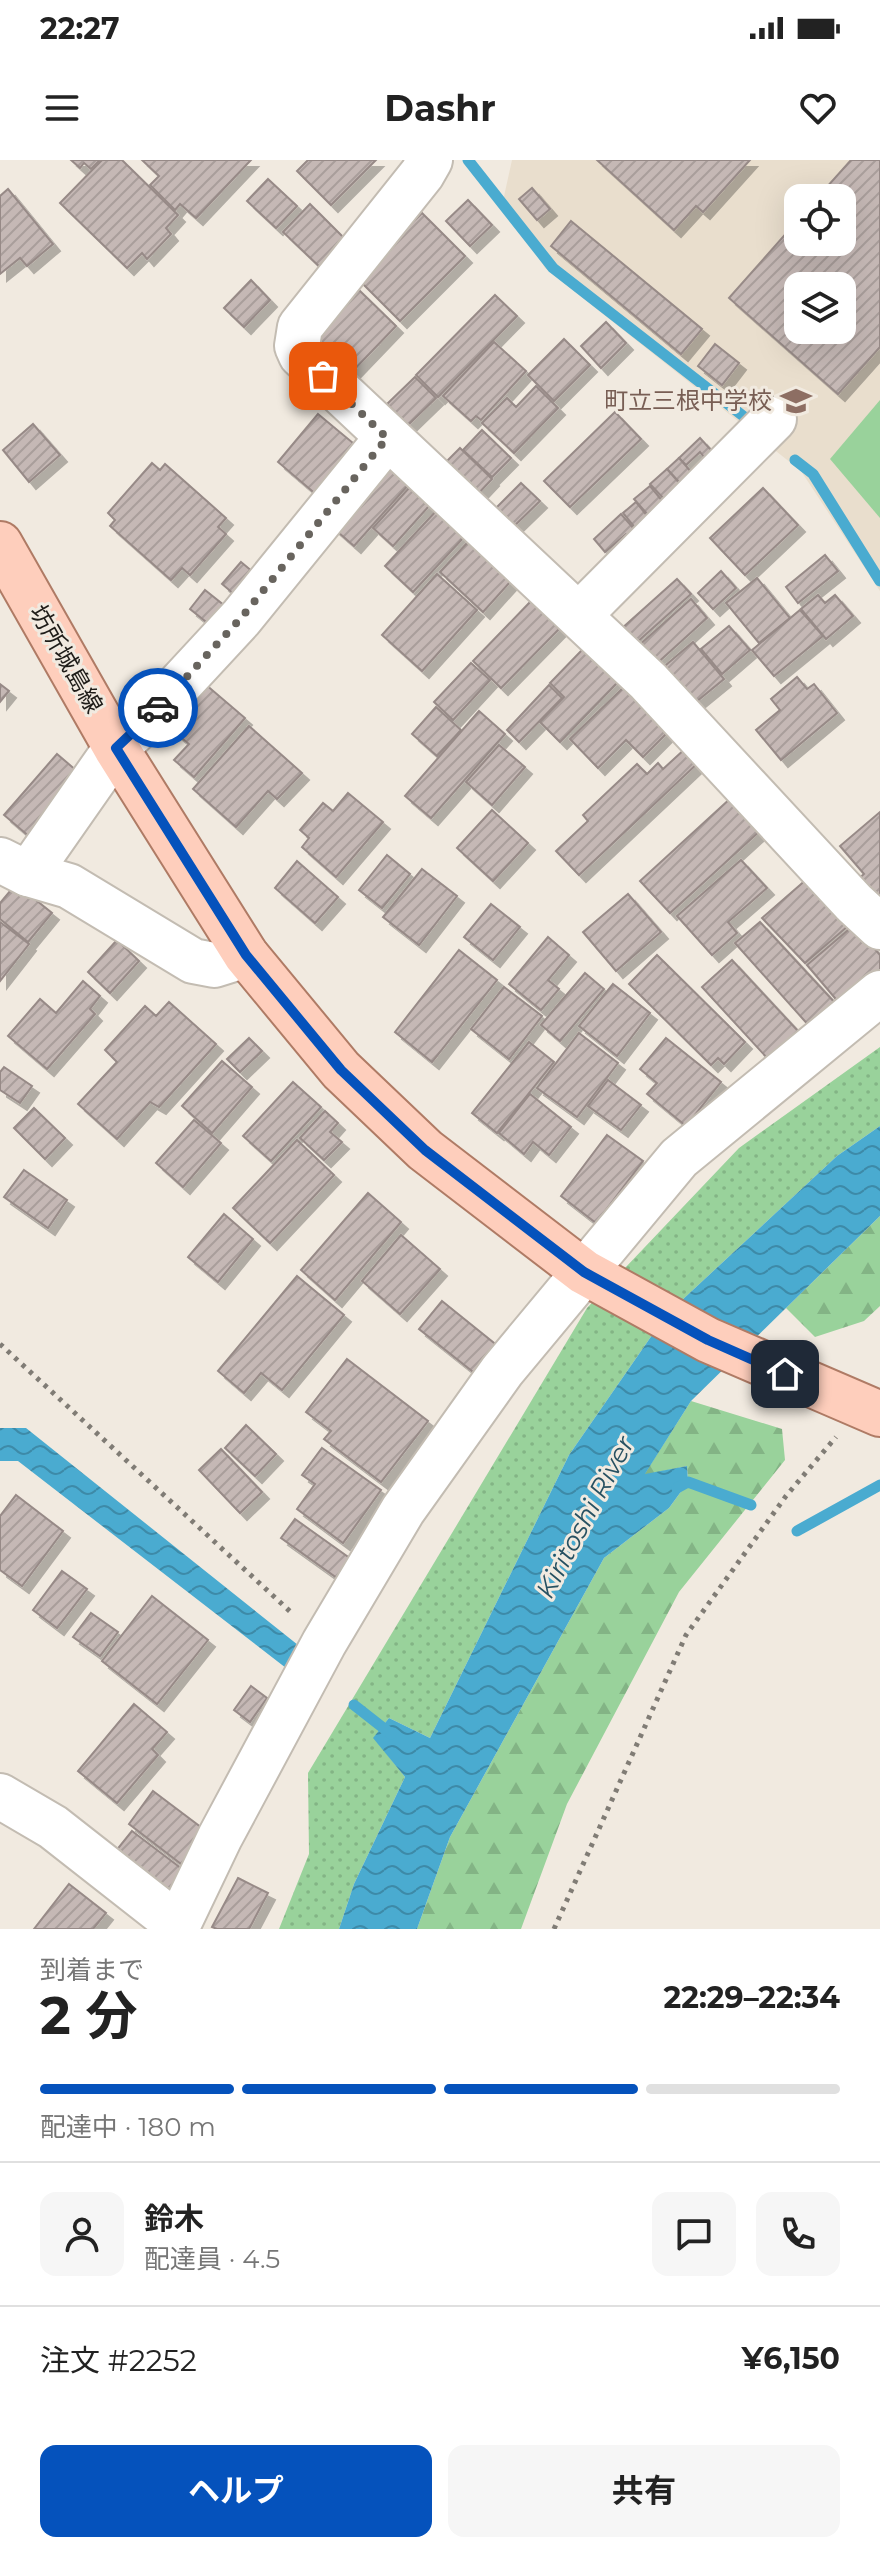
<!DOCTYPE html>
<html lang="ja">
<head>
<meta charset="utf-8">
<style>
  :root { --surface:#fff; --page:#f6f6f6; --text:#222; --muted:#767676; --line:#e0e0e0; --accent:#0552bc }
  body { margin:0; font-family:Montserrat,"Noto Sans JP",sans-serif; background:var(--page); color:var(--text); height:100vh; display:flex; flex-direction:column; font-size:30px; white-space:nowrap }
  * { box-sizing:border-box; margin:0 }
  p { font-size:26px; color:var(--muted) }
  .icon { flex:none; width:44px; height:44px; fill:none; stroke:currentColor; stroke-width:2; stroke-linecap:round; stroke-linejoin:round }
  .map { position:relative; height:1769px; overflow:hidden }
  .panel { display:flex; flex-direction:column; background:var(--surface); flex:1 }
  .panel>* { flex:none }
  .fabs { position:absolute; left:784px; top:24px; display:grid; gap:16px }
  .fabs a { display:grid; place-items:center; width:72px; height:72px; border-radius:16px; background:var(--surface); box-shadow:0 8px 32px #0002; font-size:40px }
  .pin { position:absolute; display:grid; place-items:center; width:68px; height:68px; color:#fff; margin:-34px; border-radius:16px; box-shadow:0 4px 12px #0006 }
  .courier { position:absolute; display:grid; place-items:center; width:80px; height:80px; margin:-40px; border:6px solid #0552bc; border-radius:50%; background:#fff; color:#222; box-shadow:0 2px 10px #0007 }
  .summary em { font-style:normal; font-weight:700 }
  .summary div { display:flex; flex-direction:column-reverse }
  .summary { display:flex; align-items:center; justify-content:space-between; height:136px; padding:0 40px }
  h1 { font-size:52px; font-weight:700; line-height:60px }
  .bar { display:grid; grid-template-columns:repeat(4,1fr); gap:12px 8px; align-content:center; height:96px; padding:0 40px }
  .bar i { height:10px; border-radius:6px; background:var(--line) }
  .bar .current { background:var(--accent) }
  .bar p { grid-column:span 4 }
  .line { display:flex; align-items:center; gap:20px; padding:0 40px; border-top:2px solid var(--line) }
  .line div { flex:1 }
  .round { display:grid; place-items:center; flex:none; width:84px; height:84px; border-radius:16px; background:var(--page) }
  .primary-button { display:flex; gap:16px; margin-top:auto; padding:16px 40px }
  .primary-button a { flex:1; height:92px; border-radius:16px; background:var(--accent); color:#fff; font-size:32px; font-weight:700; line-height:92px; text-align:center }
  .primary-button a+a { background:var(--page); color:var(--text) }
  .status { display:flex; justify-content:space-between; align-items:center; height:56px; padding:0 40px; background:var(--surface); direction:ltr }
  .status svg { height:22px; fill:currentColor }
  header { display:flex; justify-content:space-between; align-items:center; height:104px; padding:0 40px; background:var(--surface); font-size:36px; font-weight:700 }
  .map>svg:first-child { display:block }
  .built { fill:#e9decd; fill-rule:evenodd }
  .grass { fill:url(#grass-dots) }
  .forest { fill:url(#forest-firs) }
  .pitch { fill:#99d29b }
  .water { fill:url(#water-waves) }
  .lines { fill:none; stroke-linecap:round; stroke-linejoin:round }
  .stream { stroke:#4aabd0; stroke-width:11 }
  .building { fill:url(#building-hatch); stroke:#978a87; stroke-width:2; fill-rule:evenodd; filter:url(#shadow) }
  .minor-casing { stroke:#c3bcb2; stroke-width:48 }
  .major-casing { stroke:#af7b65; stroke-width:48 }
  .path { stroke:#807c75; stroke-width:5; stroke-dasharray:4 6; stroke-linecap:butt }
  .minor { stroke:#fff; stroke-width:44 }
  .major { stroke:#fecebc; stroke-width:44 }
  .done { stroke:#68645e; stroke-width:8; stroke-dasharray:0 14.4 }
  .route { stroke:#0552bc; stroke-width:10 }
  .labels { text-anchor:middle; stroke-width:6; stroke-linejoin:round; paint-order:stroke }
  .education-label { font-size:24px; fill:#785e54; stroke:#f1eae0; text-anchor:end }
  .street-label { font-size:24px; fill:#1e1c18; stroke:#f1eae0 }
  .water-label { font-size:26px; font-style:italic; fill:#275162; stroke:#f1eae0 }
</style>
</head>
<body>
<div class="status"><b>22:27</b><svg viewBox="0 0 49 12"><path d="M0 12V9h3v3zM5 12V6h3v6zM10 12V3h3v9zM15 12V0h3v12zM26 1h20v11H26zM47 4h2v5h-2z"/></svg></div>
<header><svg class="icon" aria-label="menu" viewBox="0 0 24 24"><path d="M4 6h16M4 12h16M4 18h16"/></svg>Dashr<svg class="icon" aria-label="heart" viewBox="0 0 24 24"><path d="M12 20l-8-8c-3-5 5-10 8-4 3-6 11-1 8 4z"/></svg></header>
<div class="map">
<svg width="880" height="1769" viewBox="0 0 880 1769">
  <defs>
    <pattern id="grass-dots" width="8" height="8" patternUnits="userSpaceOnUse" patternTransform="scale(2)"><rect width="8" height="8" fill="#99d29b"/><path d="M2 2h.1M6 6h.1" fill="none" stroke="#83b485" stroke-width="1.8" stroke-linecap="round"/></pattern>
    <pattern id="forest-firs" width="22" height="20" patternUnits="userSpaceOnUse" patternTransform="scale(2)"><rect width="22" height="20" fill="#99d29b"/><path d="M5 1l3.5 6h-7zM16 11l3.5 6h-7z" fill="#83b485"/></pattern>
    <pattern id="water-waves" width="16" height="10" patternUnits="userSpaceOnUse" patternTransform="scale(2)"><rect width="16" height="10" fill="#4aabd0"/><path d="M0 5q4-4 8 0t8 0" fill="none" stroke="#3d8aa8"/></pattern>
    <pattern id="building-hatch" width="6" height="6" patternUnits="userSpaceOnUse" patternTransform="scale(2)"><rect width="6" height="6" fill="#c5b8b5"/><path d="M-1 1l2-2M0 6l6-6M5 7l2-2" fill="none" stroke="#a99e9b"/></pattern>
    <filter id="shadow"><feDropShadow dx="7" dy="7" stdDeviation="0" flood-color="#0004"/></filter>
  </defs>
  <rect width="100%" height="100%" fill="#f1eae0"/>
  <!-- built -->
  <path class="built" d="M512,0H880V431L801,311L545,108L503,41ZM798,38H842V82H798ZM798,126H842V170H798Z"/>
  <!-- grass -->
  <polygon class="grass" points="880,887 880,966 837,996 666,1155 569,1295 430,1578 389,1558 374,1578 405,1617 354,1724 339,1769 279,1769 309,1694 308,1613 587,1148 739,988"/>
  <!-- forest -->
  <g class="forest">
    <polygon points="880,1056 880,1146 864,1161 815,1177 786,1148"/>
    <polygon points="691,1241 782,1269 785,1300 679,1432 567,1644 521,1769 417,1769 450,1677 604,1398 669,1348 688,1322 687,1306 644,1315"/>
  </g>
  <!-- pitch -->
  <polygon class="pitch" points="880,240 880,358 830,299"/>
  <!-- water -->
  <g class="water">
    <polygon points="880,966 880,1056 691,1241 645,1314 687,1306 688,1322 669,1348 604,1398 450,1677 417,1769 339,1769 354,1724 405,1617 373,1578 389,1558 430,1578 569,1295 666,1155 837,996"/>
    <polygon points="0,1268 26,1268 298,1485 286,1508 18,1301 0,1301"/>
  </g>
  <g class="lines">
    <!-- stream -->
    <g class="stream">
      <polyline points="468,0 553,108 747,259"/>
      <polyline points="795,300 813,314 880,421"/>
      <polyline points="677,1328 688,1322 751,1345"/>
      <polyline points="797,1371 880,1325"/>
      <polyline points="354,1545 391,1574"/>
    </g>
  </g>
  <!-- building -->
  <g class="building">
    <polygon points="71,0 100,0 91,9 84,3 80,8"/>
    <polygon points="102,0 122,0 178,55 166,68 171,74 147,99 142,93 127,108 60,43"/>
    <polygon points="142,0 251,0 196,58 180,44 175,50 150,25 159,16"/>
    <polygon points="308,0 376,0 331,45 297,11"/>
    <polygon points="597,0 750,0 703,52 696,46 674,70"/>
    <path d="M851,0H880V187L838,234L729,138L798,60V82H842V38H817ZM798,126H842V170H798Z"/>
    <polygon points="268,19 297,46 276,68 247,41"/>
    <polygon points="532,28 550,49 537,60 519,39"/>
    <polygon points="8,29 53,84 27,106 20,98 0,114 0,36"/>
    <polygon points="468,40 492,65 470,86 446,61"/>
    <polygon points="310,44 349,83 323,110 283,72"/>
    <polygon points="422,53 465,96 400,161 357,118"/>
    <polygon points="571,61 702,169 681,194 551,86"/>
    <polygon points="251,120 270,140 244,167 224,148"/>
    <polygon points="359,130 396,166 348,216 311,180"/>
    <polygon points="495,135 517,156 438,237 416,215"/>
    <polygon points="606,162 626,183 601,208 581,186"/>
    <polygon points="564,179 590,205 554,241 528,215"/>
    <polygon points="494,182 526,211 481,260 476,256 471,261 443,236"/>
    <polygon points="715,184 739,203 722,225 698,206"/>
    <polygon points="415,217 436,238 408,265 387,244"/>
    <polygon points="536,226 558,248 514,293 482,263 507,238 516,247"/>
    <polygon points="615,252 641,279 570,347 544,321"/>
    <polygon points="318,254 359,288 318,336 278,302"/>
    <polygon points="33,264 60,295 29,322 3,290"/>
    <polygon points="482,270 511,298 492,317 463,290"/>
    <polygon points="700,278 711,290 704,297 700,292 686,305 679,298"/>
    <polygon points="460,288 492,319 475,337 443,305"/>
    <polygon points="679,298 693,314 681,324 667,309"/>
    <polygon points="152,303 160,310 165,304 226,358 218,367 226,374 190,415 182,408 171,420 110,366 115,360 108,353"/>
    <polygon points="387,303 410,323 354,386 331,366"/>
    <polygon points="667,309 681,325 665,340 650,324"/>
    <polygon points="521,323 540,341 510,370 492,352"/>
    <polygon points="650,326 664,343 649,356 634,339"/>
    <polygon points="409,328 429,346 393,386 373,368"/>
    <polygon points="763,328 798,365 745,415 710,378"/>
    <polygon points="636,342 649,358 636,369 623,353"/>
    <polygon points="437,350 465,376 413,432 385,406"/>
    <polygon points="621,354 635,370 628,376 626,374 605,392 594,379"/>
    <polygon points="468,382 511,421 483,452 440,412"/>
    <polygon points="825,395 838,411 798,443 786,427"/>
    <polygon points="241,402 259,417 241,440 222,424"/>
    <polygon points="721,411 736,428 713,449 698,433"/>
    <polygon points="437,414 477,450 422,511 382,475"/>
    <polygon points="757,418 790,458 759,483 726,443"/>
    <polygon points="677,419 691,434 635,484 621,469"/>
    <polygon points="205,430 225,446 210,465 190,449"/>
    <polygon points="818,435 825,443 835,435 853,456 826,479 801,449"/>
    <polygon points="691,439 707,458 654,506 637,487"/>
    <polygon points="531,441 559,469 501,528 473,501"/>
    <polygon points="800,450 823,476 774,516 752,490"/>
    <polygon points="729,466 750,490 722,514 701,489"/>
    <polygon points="693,482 724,519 691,546 660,510"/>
    <polygon points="583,489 618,522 560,582 540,562 564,537 550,523"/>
    <polygon points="471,503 490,520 453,560 434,542"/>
    <polygon points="797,517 807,529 814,524 837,553 781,600 756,570 780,550 771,539"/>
    <polygon points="0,524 9,531 0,542"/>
    <polygon points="205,524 245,558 194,617 174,600 189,584 167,566"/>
    <polygon points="549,525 562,538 519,582 507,570"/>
    <polygon points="624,527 668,572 643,597 626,580 598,608 570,579"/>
    <polygon points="436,547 461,570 437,596 412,574"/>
    <polygon points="479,551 505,574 431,658 405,636"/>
    <polygon points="249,566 302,613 277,639 268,631 236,667 193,629"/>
    <polygon points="499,585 525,607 492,645 466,622"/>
    <polygon points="686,588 699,602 579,715 556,691 588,661 583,655 637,604 647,614 658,603 663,609"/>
    <polygon points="57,594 84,617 31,678 4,655"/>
    <polygon points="348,633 383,662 336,717 302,687 309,678 300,670 323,643 333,651"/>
    <polygon points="732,637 761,670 670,753 640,721"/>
    <polygon points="492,650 528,683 493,721 457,688"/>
    <polygon points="880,652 880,741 856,721 864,714 840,686"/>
    <polygon points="387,695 410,714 382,748 359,730"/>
    <polygon points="741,700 767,728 728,762 737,773 712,795 677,756"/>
    <polygon points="297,701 338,737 315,763 275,728"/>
    <polygon points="422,709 457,736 419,785 383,757"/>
    <polygon points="807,719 848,766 805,803 762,758"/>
    <polygon points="16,724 52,753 28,782 0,759 0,743"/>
    <polygon points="628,734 661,772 616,811 583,772"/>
    <polygon points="491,744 520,767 493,800 464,777"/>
    <polygon points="0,762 29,784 0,821"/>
    <polygon points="760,762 837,845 811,868 735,783"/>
    <polygon points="854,765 880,795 880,810 840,844 807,805"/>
    <polygon points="548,777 569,795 548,820 559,829 541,850 509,824"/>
    <polygon points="117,780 139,801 110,833 88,812"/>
    <polygon points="459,790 497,820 432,902 395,872"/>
    <polygon points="657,795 745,882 724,904 718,898 711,905 629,824"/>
    <polygon points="732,800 798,871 768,899 702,827"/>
    <polygon points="585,813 604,829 560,881 541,865"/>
    <polygon points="83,821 100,836 90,849 95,854 47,909 8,876 40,839 56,853"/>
    <polygon points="613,824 650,853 617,896 579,866"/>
    <polygon points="504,827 542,856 509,899 471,869"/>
    <polygon points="169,842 216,884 159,947 150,942 117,979 78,944 117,902 105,890 145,846 156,856"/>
    <polygon points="579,873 618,903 577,957 537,928"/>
    <polygon points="249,878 262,891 240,912 227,899"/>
    <polygon points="666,878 721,922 686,966 647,934 657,923 640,909"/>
    <polygon points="529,882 554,902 497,973 472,953"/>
    <polygon points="222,901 252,927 212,973 182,946"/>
    <polygon points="4,907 32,926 20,943 0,930 0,912"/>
    <polygon points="608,920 641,945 621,970 588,946"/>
    <polygon points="293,922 321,947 271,1001 243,976"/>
    <polygon points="530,934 571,967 549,995 533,982 524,994 499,973"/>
    <polygon points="34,948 65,978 45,999 14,968"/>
    <polygon points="325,951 338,963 330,972 342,982 324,1000 300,978"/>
    <polygon points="194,960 221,983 183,1027 156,1003"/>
    <polygon points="607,975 643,1001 596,1063 561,1036"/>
    <polygon points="297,980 334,1015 270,1083 233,1048"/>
    <polygon points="24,1010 67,1040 48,1068 4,1037"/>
    <polygon points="368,1033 401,1062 335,1140 301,1110"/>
    <polygon points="224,1054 253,1079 218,1122 188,1097"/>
    <polygon points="401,1075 440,1109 400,1154 362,1121"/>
    <polygon points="297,1116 344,1155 282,1230 261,1213 244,1233 218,1211"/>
    <polygon points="442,1141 499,1187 477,1215 419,1169"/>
    <polygon points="347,1199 428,1261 381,1322 324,1279 331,1271 306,1252"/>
    <polygon points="246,1265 276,1294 255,1316 225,1288"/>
    <polygon points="322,1288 381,1330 343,1383 297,1349 315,1324 302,1315"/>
    <polygon points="221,1289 262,1332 240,1353 199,1310"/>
    <polygon points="16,1335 63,1371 22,1426 0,1410 0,1356"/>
    <polygon points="295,1359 351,1399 337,1418 281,1378"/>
    <polygon points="62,1411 87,1429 57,1468 33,1450"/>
    <polygon points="152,1436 208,1480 157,1544 102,1501"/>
    <polygon points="91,1453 118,1472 100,1496 73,1477"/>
    <polygon points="251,1526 267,1538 250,1562 234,1550"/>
    <polygon points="134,1544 167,1572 152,1589 158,1595 117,1643 78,1611"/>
    <polygon points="153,1631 210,1674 185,1707 129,1664"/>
    <polygon points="132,1671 186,1712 166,1739 111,1697"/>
    <polygon points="238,1718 268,1733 249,1769 217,1769 212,1767"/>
    <polygon points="69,1724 106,1753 93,1769 34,1769"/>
  </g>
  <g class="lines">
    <defs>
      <g id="minor">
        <polyline points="430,0 422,14 300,167 297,186 301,195 648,521 854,743 880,767"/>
        <polyline points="579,455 774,259"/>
        <polyline points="0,700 28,714 69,726 193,801 214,805 246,795"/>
        <polyline points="28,714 116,588 154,552 241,458 387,278"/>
        <polyline points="0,1636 53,1667 178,1765"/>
        <polyline points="176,1769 220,1677 324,1483 403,1350 502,1211 679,998 880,833"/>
      </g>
      <polyline id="major" points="0,384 116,588 246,795 341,910 425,990 584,1112 708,1180 880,1254"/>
    </defs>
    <!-- minor casing -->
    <use href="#minor" class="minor-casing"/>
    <!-- major casing -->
    <use href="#major" class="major-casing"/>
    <!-- path -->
    <g class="path">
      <polyline points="0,1184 294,1455"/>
      <polyline points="554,1769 686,1475 786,1336 836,1277"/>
    </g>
    <!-- minor -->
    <use href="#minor" class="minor"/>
    <!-- major -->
    <use href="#major" class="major"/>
  </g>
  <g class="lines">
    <!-- done -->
    <polyline class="done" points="158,548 241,458 387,278 323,216"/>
    <!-- route -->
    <polyline class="route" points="158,548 116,588 246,795 341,910 425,990 584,1112 708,1180 785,1214"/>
  </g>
  <!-- icons -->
  <defs>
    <symbol id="school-bare" viewBox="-9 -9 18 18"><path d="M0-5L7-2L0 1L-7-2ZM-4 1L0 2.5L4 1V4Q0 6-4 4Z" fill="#8d6e63" stroke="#f1eae0" stroke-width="2.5" paint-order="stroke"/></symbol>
  </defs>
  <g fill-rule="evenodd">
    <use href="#school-bare" x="774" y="219" width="44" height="44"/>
  </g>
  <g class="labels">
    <!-- education labels -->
    <g class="education-label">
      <text x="772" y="249">町立三根中学校</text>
    </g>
    <!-- street labels -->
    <g class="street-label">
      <text transform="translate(66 499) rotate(60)" y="8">坊所城島線</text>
    </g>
    <!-- water labels -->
    <g class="water-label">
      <text transform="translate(585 1357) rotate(-62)" y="9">Kiritoshi River</text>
    </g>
  </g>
</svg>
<div class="fabs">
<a><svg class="icon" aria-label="locate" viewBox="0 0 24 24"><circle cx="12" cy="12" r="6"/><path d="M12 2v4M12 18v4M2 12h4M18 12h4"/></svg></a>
<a><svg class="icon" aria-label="layers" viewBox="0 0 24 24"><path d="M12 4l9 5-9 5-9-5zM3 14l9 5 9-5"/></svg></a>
</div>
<div class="pin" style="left:323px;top:216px;background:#ea580c"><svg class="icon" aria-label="bag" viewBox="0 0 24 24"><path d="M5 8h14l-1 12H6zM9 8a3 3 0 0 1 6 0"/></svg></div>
<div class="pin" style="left:785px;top:1214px;background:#1f2937"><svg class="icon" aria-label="home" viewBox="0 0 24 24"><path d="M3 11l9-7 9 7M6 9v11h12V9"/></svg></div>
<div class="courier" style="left:158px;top:548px"><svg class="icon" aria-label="car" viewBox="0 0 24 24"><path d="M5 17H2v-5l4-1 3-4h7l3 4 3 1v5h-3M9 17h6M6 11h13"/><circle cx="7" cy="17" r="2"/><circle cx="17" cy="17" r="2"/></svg></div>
</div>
<section class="panel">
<div class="summary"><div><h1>2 分</h1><p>到着まで</p></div><em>22:29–22:34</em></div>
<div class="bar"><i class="current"></i><i class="current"></i><i class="current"></i><i></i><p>配達中 · 180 m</p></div>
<div class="line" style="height:144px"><a class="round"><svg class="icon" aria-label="person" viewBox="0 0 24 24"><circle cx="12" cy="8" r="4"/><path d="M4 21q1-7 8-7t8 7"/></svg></a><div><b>鈴木</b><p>配達員 · 4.5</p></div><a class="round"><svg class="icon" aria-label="chat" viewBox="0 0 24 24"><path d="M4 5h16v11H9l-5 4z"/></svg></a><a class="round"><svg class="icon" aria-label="phone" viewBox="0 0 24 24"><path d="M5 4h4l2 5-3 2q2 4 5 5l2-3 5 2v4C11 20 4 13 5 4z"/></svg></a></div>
<div class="line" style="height:104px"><div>注文 #2252</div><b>¥6,150</b></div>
<div class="primary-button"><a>ヘルプ</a><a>共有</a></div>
</section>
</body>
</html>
